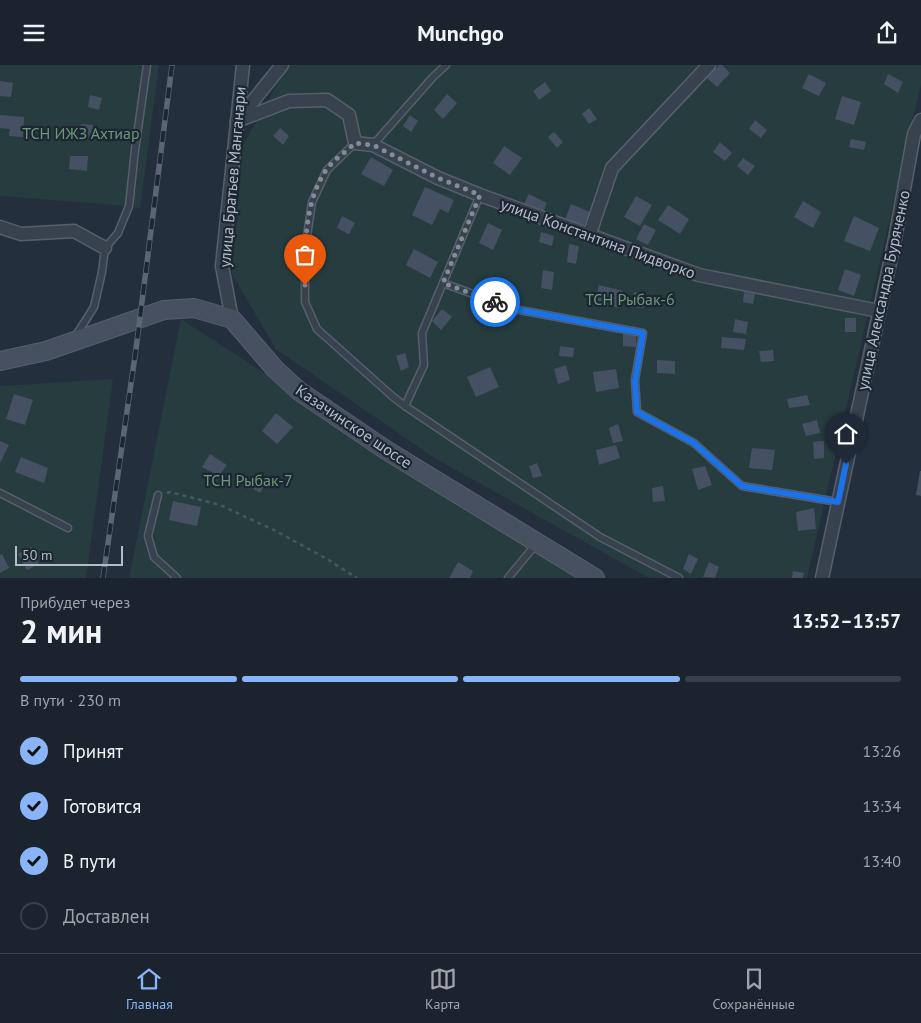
<!DOCTYPE html>
<html lang="ru">
<head>
<meta charset="utf-8">
<style>
  :root { --surface:#1b232e; --page:#282f3a; --text:#f1f3f6; --muted:#a0a4aa; --line:#39404a; --accent:#8ab4f8 }
  body { margin:0; font-family:"PT Sans",sans-serif; background:var(--page); color:var(--text); height:100vh; display:flex; flex-direction:column; font-size:19px; white-space:nowrap }
  * { box-sizing:border-box; margin:0 }
  p { font-size:16px; color:var(--muted) }
  .icon { flex:none; width:28px; height:28px; fill:none; stroke:currentColor; stroke-width:2; stroke-linecap:round; stroke-linejoin:round }
  .map { position:relative; height:513px; overflow:hidden }
  .panel { display:flex; flex-direction:column; background:var(--surface); flex:1 }
  .panel>* { flex:none }
  .scale { position:absolute; left:15px; bottom:12px; width:108px; box-sizing:border-box; padding-left:5px; border:2px solid #b4bcc9; border-top:0; font-size:14px; line-height:18px; white-space:nowrap; color:#b4bcc9; -webkit-text-stroke:4px #1d2633; paint-order:stroke }
  .pin { position:absolute; display:grid; place-items:center; width:42px; height:42px; color:#fff; margin:-51px -21px; border-radius:50% 50% 50% 0; rotate:-45deg; box-shadow:0 0 5px #0007 }
  .pin .icon { rotate:45deg }
  .courier { position:absolute; display:grid; place-items:center; width:50px; height:50px; margin:-25px; border:4px solid #1a73e8; border-radius:50%; background:#fff; color:#222; box-shadow:0 1px 6px #0007 }
  .headline em { font-style:normal; font-weight:700 }
  .headline div { display:flex; flex-direction:column-reverse }
  .headline { display:flex; align-items:center; justify-content:space-between; height:85px; padding:0 20px }
  h1 { font-size:32px; font-weight:700; line-height:38px }
  .bar { display:grid; grid-template-columns:repeat(4,1fr); gap:8px 5px; align-content:center; height:60px; padding:0 20px }
  .bar i { height:6px; border-radius:4px; background:var(--line) }
  .bar .active { background:var(--accent) }
  .bar p { grid-column:span 4 }
  ol { padding:0 20px; list-style:none }
  li { display:flex; align-items:center; gap:15px; height:55px }
  li p { margin-inline-start:auto }
  li .icon { padding:5px; border-radius:50%; background:var(--accent); color:#111; stroke-width:4 }
  li:last-child { color:var(--muted) }
  li i { width:28px; height:28px; border:2px solid var(--line); border-radius:50% }
  header { display:flex; justify-content:space-between; align-items:center; height:65px; padding:0 20px; background:var(--surface); font-size:22px; font-weight:700 }
  .tabs { display:flex; justify-content:space-around; align-items:center; height:70px; border-top:1px solid var(--line); background:var(--surface); font-size:14px; color:var(--muted) }
  .tabs a { display:grid; justify-items:center; gap:2px }
  .tabs .active { color:var(--accent) }
  .map>svg:first-child { display:block }
  .green { fill:#263c3f }
  .building { fill:#455162 }
  .lines { fill:none; stroke-linecap:round; stroke-linejoin:round }
  .service-casing { stroke:#565f6c; stroke-width:9 }
  .minor-casing { stroke:#565f6c; stroke-width:15 }
  .secondary-casing { stroke:#565f6c; stroke-width:20 }
  .path { stroke:#44595c; stroke-width:2.5; stroke-dasharray:4 4; stroke-linecap:butt }
  .service { stroke:#38414e; stroke-width:6 }
  .minor { stroke:#38414e; stroke-width:12 }
  .secondary { stroke:#465061; stroke-width:18 }
  .rail-casing { stroke:#5a6575; stroke-width:5.5 }
  .rail { stroke:#1d2633; stroke-width:4; stroke-dasharray:11; stroke-linecap:butt }
  .done { stroke:#828b98; stroke-width:5; stroke-dasharray:0 9 }
  .route { stroke:#1a73e8; stroke-width:6 }
  .labels { text-anchor:middle; stroke-width:4.5; stroke-linejoin:round; paint-order:stroke }
  .park-label { font-size:16px; fill:#6b9a76; stroke:#1d2633 }
  .street-label { font-size:16px; fill:#b4bcc9; stroke:#1d2633 }
</style>
</head>
<body>
<header><svg class="icon" aria-label="menu" viewBox="0 0 24 24"><path d="M4 6h16M4 12h16M4 18h16"/></svg>Munchgo<svg class="icon" aria-label="share" viewBox="0 0 24 24"><path d="M12 15V3M7 8l5-5 5 5M5 13v7h14v-7"/></svg></header>
<div class="map">
<svg width="921" height="513" viewBox="0 0 921 513">
  <rect width="100%" height="100%" fill="#242f3e"/>
  <!-- green -->
  <g class="green">
    <polygon points="0,0 159,0 140,144 129,141 0,131"/>
    <polygon points="286,0 921,0 921,19 807,513 649,513 436,394 276,284 232,209 243,80 285,5"/>
    <polygon points="181,254 580,513 129,513"/>
    <polygon points="113,314 86,513 0,513 0,321"/>
  </g>
  <!-- building -->
  <g class="building">
    <polygon points="719,0 722,0 730,8 717,22 707,13"/>
    <polygon points="809,9 826,18 819,31 802,23"/>
    <polygon points="888,9 903,17 898,28 884,19"/>
    <polygon points="0,16 13,18 11,32 0,31"/>
    <polygon points="545,17 551,26 539,35 533,26"/>
    <polygon points="447,29 457,38 443,54 434,45"/>
    <polygon points="90,30 102,33 99,45 88,42"/>
    <polygon points="842,31 861,37 854,60 835,54"/>
    <polygon points="589,43 597,54 589,59 582,49"/>
    <polygon points="0,50 24,52 23,72 9,71 10,64 0,63"/>
    <polygon points="410,50 418,56 411,67 403,61"/>
    <polygon points="755,55 767,65 761,73 749,64"/>
    <polygon points="81,59 93,60 92,73 80,73"/>
    <polygon points="280,63 289,71 283,80 273,71"/>
    <polygon points="554,67 563,77 557,83 548,72"/>
    <polygon points="851,74 866,77 864,85 849,82"/>
    <polygon points="720,77 732,88 725,96 713,87"/>
    <polygon points="504,81 522,93 510,110 493,98"/>
    <polygon points="70,91 88,91 87,106 69,104"/>
    <polygon points="371,92 393,105 384,121 361,109"/>
    <polygon points="743,93 755,101 748,110 737,101"/>
    <polygon points="425,122 454,135 448,148 440,144 432,160 412,150"/>
    <polygon points="529,129 547,138 542,149 523,141"/>
    <polygon points="636,131 652,140 640,161 624,152"/>
    <polygon points="803,136 821,147 813,163 794,152"/>
    <polygon points="571,139 590,147 582,165 564,157"/>
    <polygon points="668,140 689,154 680,169 658,155"/>
    <polygon points="342,151 355,158 349,169 337,163"/>
    <polygon points="854,151 879,163 870,186 844,176"/>
    <polygon points="488,158 502,165 493,185 479,178"/>
    <polygon points="644,159 656,165 648,180 636,174"/>
    <polygon points="541,167 554,171 552,181 539,177"/>
    <polygon points="569,179 579,181 576,199 567,197"/>
    <polygon points="414,184 438,197 430,213 406,200"/>
    <polygon points="845,204 861,210 854,231 838,225"/>
    <polygon points="543,205 554,207 552,225 541,223"/>
    <polygon points="599,220 623,226 619,243 595,237"/>
    <polygon points="634,227 646,229 644,243 632,242"/>
    <polygon points="744,227 755,229 753,239 743,237"/>
    <polygon points="442,244 452,252 441,265 432,256"/>
    <rect x="845" y="253" width="11" height="14"/>
    <polygon points="735,254 748,257 746,269 733,267"/>
    <polygon points="623,268 636,269 636,282 623,281"/>
    <polygon points="722,272 746,274 744,285 721,283"/>
    <polygon points="560,281 574,283 573,292 559,291"/>
    <polygon points="773,285 774,296 761,297 759,286"/>
    <polygon points="405,288 409,302 401,306 396,291"/>
    <polygon points="657,295 675,296 675,309 657,308"/>
    <polygon points="566,300 570,315 558,319 554,304"/>
    <polygon points="490,302 499,322 476,332 467,312"/>
    <polygon points="616,304 619,323 596,327 593,307"/>
    <polygon points="14,329 33,335 25,360 6,354"/>
    <polygon points="807,330 810,340 789,343 787,334"/>
    <polygon points="276,348 293,362 277,379 262,366"/>
    <polygon points="817,355 820,368 806,371 802,359"/>
    <polygon points="618,359 623,376 613,378 609,363"/>
    <polygon points="0,376 9,380 0,398"/>
    <polygon points="824,376 824,393 814,394 813,377"/>
    <polygon points="616,380 620,393 599,400 596,385"/>
    <polygon points="752,383 775,385 772,405 749,403"/>
    <polygon points="210,389 227,400 219,411 202,402"/>
    <polygon points="21,392 48,403 44,418 15,407"/>
    <polygon points="537,398 542,411 533,413 529,401"/>
    <polygon points="705,401 712,420 698,425 692,404"/>
    <polygon points="920,406 921,406 921,431 916,430"/>
    <polygon points="253,412 265,419 260,428 249,421"/>
    <polygon points="663,421 665,436 653,437 652,423"/>
    <polygon points="173,436 201,442 197,461 169,455"/>
    <polygon points="814,443 816,464 798,466 796,447"/>
    <polygon points="31,482 39,499 27,505 18,489"/>
    <polygon points="2,489 9,503 0,508 0,490"/>
    <polygon points="689,489 698,494 691,509 683,504"/>
    <polygon points="458,497 473,506 470,513 449,513"/>
    <polygon points="709,497 719,502 715,513 703,512"/>
    <polygon points="793,506 804,508 803,513 792,513"/>
  </g>
  <g class="lines">
    <defs>
      <g id="service">
        <polyline points="355,78 327,105 312,137 305,185 305,237 317,264 392,331 405,341 600,472 679,513"/>
        <polyline points="373,80 433,12 446,0"/>
        <polyline points="443,218 514,244 643,268 635,315 637,347 694,378 742,421 838,437"/>
        <polyline points="75,272 94,242 102,207 105,183 118,168 129,141 135,85 147,0"/>
        <polyline points="405,341 424,300 422,268 480,130"/>
        <polyline points="0,428 68,463"/>
        <polyline points="158,430 148,471 154,492 177,513"/>
        <polyline points="508,513 536,479"/>
      </g>
      <g id="minor">
        <polyline points="237,56 289,36 327,35 349,50 355,78 373,80 438,113 480,130 699,210 879,246"/>
        <polyline points="237,56 282,0"/>
        <polyline points="0,162 21,169 74,166 105,183"/>
        <polyline points="589,171 612,103 709,0"/>
        <polyline points="232,254 222,201 243,0"/>
        <polyline points="822,513 895,174 914,69 921,55"/>
      </g>
      <polyline id="secondary" points="0,296 46,286 164,245 194,243 232,254 275,304 299,326 386,385 595,513"/>
    </defs>
    <!-- service casing -->
    <use href="#service" class="service-casing"/>
    <!-- minor casing -->
    <use href="#minor" class="minor-casing"/>
    <!-- secondary casing -->
    <use href="#secondary" class="secondary-casing"/>
    <!-- path -->
    <polyline class="path" points="167,428 170,427 220,440 276,466 327,494 357,513"/>
    <!-- service -->
    <use href="#service" class="service"/>
    <!-- minor -->
    <use href="#minor" class="minor"/>
    <!-- secondary -->
    <use href="#secondary" class="secondary"/>
    <defs>
      <polyline id="rail" points="103,513 136,284 172,0"/>
    </defs>
    <!-- rail casing -->
    <use href="#rail" class="rail-casing"/>
    <!-- rail -->
    <use href="#rail" class="rail"/>
  </g>
  <g class="lines">
    <!-- done -->
    <path class="done" d="M305,220C305,182 304,138 326,105C333,95 346,87 355,78L373,80L438,113L480,130L443,218L495,237"/>
    <!-- route -->
    <polyline class="route" points="495,237 514,244 643,268 635,316 637,347 694,378 742,421 838,437 846,399"/>
  </g>
  <g class="labels">
    <!-- park labels -->
    <g class="park-label">
      <text x="81" y="74">ТСН ИЖЗ Ахтиар</text>
      <text x="630" y="240">ТСН Рыбак-6</text>
      <text x="248" y="421">ТСН Рыбак-7</text>
    </g>
    <!-- street labels -->
    <g class="street-label">
      <text transform="translate(232 112) rotate(-85)" y="6">улица Братьев Манганари</text>
      <text transform="translate(598 173) rotate(20)" y="6">улица Константина Пидворко</text>
      <text transform="translate(883 225) rotate(-78)" y="6">улица Александра Буряченко</text>
      <text transform="translate(354 361) rotate(34)" y="6">Казачинское шоссе</text>
    </g>
  </g>
</svg>
<div class="scale">50 m</div>
<div class="pin" style="left:305px;top:220px;background:#ea580c"><svg class="icon" aria-label="bag" viewBox="0 0 24 24"><path d="M5 8h14l-1 12H6zM9 8a3 3 0 0 1 6 0"/></svg></div>
<div class="pin" style="left:846px;top:399px;background:#1f2937"><svg class="icon" aria-label="home" viewBox="0 0 24 24"><path d="M3 11l9-7 9 7M6 9v11h12V9"/></svg></div>
<div class="courier" style="left:495px;top:237px"><svg class="icon" aria-label="bike" viewBox="0 0 24 24"><circle cx="6" cy="16" r="4"/><circle cx="18" cy="16" r="4"/><path d="M6 16l4-8h5l3 8M10 8l3 8H6M13 5h3"/></svg></div>
</div>
<section class="panel">
<div class="headline"><div><h1>2 мин</h1><p>Прибудет через</p></div><em>13:52–13:57</em></div>
<div class="bar"><i class="active"></i><i class="active"></i><i class="active"></i><i></i><p>В пути · 230 m</p></div>
<ol>
<li><svg class="icon" aria-label="check" viewBox="0 0 24 24"><path d="M5 12l5 5 9-10"/></svg>Принят<p>13:26</p></li>
<li><svg class="icon" aria-label="check" viewBox="0 0 24 24"><path d="M5 12l5 5 9-10"/></svg>Готовится<p>13:34</p></li>
<li><svg class="icon" aria-label="check" viewBox="0 0 24 24"><path d="M5 12l5 5 9-10"/></svg>В пути<p>13:40</p></li>
<li><i></i>Доставлен</li>
</ol>
</section>
<nav class="tabs">
<a class="active"><svg class="icon" aria-label="home" viewBox="0 0 24 24"><path d="M3 11l9-7 9 7M6 9v11h12V9"/></svg>Главная</a>
<a><svg class="icon" aria-label="map" viewBox="0 0 24 24"><path d="M3 6l6-2 6 2 6-2v14l-6 2-6-2-6 2zM9 4v14M15 6v14"/></svg>Карта</a>
<a><svg class="icon" aria-label="saved" viewBox="0 0 24 24"><path d="M7 4h10v16l-5-4-5 4z"/></svg>Сохранённые</a>
</nav>
</body>
</html>
